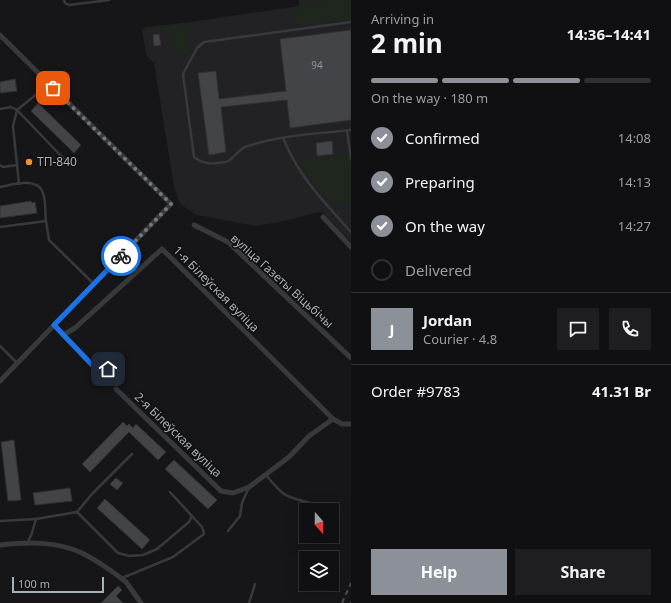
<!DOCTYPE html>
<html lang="en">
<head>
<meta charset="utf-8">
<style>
  :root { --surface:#101012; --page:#1e1e20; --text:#f1f3f6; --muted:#9c9d9f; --line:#303032; --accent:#8c9099 }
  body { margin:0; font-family:"Noto Sans",sans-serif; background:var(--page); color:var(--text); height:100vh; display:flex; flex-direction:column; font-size:15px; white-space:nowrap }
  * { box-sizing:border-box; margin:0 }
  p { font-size:13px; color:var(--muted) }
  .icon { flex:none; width:22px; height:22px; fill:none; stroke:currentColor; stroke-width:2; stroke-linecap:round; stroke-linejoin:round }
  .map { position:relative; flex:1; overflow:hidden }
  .drawer { display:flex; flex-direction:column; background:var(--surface); width:320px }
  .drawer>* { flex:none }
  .needle { width:26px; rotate:160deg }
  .tools { position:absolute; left:299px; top:503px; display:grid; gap:8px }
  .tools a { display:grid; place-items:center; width:40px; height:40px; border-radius:0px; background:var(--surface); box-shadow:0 4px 16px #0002,0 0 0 1px var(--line); font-size:20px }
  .scale { position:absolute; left:12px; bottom:10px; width:92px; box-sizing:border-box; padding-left:4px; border:2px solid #a8b0b7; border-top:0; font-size:11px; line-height:14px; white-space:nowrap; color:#a8b0b7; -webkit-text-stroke:3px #111113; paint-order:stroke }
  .pin { position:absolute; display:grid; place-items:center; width:34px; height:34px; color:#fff; margin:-17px; border-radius:8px; box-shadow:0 2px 6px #0006 }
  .courier { position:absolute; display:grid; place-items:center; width:40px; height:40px; margin:-20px; border:3px solid #1a73e8; border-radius:50%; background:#fff; color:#222; box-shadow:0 1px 5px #0007 }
  .head em { font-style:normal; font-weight:700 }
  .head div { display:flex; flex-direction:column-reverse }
  .head { display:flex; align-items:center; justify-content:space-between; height:68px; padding:0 20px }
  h1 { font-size:26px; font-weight:700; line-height:30px }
  .bar { display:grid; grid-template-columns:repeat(4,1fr); gap:6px 4px; align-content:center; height:48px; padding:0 20px }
  .bar i { height:5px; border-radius:3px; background:var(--line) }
  .bar .selected { background:var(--accent) }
  .bar p { grid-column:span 4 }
  .line { display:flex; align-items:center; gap:10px; padding:0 20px; border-top:1px solid var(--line) }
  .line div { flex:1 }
  .round { display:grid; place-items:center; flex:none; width:42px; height:42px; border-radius:0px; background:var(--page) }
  ol { padding:0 20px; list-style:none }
  li { display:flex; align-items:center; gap:12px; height:44px }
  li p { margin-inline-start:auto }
  li .icon { padding:4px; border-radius:50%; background:var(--accent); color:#fff; stroke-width:4 }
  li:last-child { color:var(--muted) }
  li i { width:22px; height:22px; border:2px solid var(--line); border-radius:50% }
  .cta { display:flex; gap:8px; margin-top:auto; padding:8px 20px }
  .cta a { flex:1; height:46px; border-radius:0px; background:var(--accent); color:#fff; font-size:16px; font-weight:700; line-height:46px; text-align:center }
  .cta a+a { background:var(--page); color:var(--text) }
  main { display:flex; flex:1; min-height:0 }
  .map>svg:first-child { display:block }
  .built { fill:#222225 }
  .green { fill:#1e261e }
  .building { fill:#424448; stroke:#303134 }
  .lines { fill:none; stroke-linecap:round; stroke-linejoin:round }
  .lane { stroke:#37393d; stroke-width:2.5 }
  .street { stroke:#37393d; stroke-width:5 }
  .rail { stroke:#4a4d52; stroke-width:2; stroke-dasharray:5 4; stroke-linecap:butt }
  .done { stroke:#757a7f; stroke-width:4; stroke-dasharray:0 7.2 }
  .route { stroke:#1a73e8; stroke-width:5 }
  .poi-dot { fill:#ed9138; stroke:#111113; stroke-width:1.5 }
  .labels { text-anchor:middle; stroke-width:3; stroke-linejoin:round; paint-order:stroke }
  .number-label { font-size:10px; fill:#8e959b }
  .poi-label { font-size:12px; fill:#a8b0b7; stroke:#111113; text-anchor:start }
  .street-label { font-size:12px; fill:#a8b0b7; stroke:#111113 }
</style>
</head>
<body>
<main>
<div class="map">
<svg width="351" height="603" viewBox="0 0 351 603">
  <rect width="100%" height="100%" fill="#161618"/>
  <!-- built -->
  <polygon class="built" points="299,0 351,0 351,242 322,212 319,212 285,221 255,226 197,215 180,204 174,187 154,63 147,57 142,31 146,27 191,22 299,6"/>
  <!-- green -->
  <g class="green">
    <polygon points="301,0 304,0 309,4 330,0 351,0 351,20 294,25 292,11 302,8"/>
    <polygon points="187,24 190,53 188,56 173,46 167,31 151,33 150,29"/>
    <path d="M351,155V202L335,205C322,191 306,177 298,160Z"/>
  </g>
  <!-- building -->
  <g class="building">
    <polygon points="351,30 351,120 290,128 287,100 221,107 226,152 209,155 198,73 216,71 219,99 286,91 280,39"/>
    <polygon points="159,34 161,45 154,46 153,35"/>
    <polygon points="15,79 17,91 0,93 0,82"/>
    <polygon points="38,103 81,145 74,153 31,111"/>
    <polygon points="332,141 333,154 317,156 316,143"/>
    <polygon points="31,201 32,203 35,202 37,213 0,218 0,206"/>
    <polygon points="123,422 127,426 129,424 133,428 136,424 166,452 158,460 129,432 90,472 82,464"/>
    <polygon points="14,440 21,500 8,501 1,442"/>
    <polygon points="174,460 217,500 208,509 165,469"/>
    <polygon points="116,478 123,483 117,490 110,484"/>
    <polygon points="70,488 72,501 35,505 33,493"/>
    <polygon points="105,499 150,540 142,549 97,508"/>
    <polygon points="118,586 122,590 116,596 123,603 101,603"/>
  </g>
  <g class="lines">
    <!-- lane -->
    <g class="lane">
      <polyline points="64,0 65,3 69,5 109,0"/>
      <path d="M351,22L204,42L197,48L183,74L194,157C204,165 213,164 226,162C233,160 238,150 245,147C278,135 316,134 351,130"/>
      <polyline points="0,109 11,107 17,110 64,159"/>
      <polyline points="347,131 351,159"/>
      <path d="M283,138C299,177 323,201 351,232"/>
      <polyline points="0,165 3,167 17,165"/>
      <polyline points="19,184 13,126 17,110 49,84"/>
      <path d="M0,187C12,185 38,176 43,193C46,201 45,213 46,221"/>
      <polyline points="0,227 46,221 49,240 94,284"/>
      <polyline points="0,346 17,363"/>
      <path d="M266,475C283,496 285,497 311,503"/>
      <polyline points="77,512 118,553 130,556 143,555 157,549 189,522 192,516"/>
      <polyline points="0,521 36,519"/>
      <polyline points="228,531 240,516 242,503 249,487"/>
      <polyline points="28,542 32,533 36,519 77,512 92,494 132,454"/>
      <polyline points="122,578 173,557 204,534 202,527 170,492"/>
      <polyline points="249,603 255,584"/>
    </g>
    <!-- street -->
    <g class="street">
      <polyline points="0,35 171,204 0,381"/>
      <polyline points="323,217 351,247"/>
      <polyline points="194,225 228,242 351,358"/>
      <polyline points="54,325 96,369 120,369"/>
      <polyline points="63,335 75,328 162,249 333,419 342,424 351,424"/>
      <polyline points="116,389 221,491 233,493 249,487 289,457 309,436 333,419"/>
      <path d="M0,545C28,542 56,541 82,553C96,560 109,569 121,578L126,582L141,603"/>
    </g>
    <!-- rail -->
    <g class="rail">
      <polyline points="342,603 351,583"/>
      <polyline points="351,603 351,602"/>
    </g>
  </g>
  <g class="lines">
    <!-- done -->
    <polyline class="done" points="53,88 171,204 121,256"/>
    <!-- route -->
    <polyline class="route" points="108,369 96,369 54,325 121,256"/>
  </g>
  <!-- markers -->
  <circle class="poi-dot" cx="29" cy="162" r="4"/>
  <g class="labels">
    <!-- number labels -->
    <g class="number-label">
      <text x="317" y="69">94</text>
    </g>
    <!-- poi labels -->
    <g class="poi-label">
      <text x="37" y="166">ТП-840</text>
    </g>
    <!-- street labels -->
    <g class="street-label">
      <text transform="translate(282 281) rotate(42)" y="4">вуліца Газеты Віцьбічы</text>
      <text transform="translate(216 289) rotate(45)" y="4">1-я Білеўская вуліца</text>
      <text transform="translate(178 435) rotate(44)" y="4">2-я Білеўская вуліца</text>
    </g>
  </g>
</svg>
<div class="tools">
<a><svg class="needle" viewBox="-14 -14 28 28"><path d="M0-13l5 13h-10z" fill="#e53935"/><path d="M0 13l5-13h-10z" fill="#9c9d9f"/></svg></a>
<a><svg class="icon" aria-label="layers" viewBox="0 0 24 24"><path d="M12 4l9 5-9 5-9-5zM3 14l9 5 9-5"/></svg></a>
</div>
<div class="scale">100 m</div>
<div class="pin" style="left:53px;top:88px;background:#ea580c"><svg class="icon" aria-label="bag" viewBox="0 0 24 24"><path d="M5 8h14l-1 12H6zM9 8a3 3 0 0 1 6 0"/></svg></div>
<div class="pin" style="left:108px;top:369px;background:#1f2937"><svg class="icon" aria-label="home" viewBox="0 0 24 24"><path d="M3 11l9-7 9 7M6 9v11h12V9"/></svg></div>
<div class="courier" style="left:121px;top:256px"><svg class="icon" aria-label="bike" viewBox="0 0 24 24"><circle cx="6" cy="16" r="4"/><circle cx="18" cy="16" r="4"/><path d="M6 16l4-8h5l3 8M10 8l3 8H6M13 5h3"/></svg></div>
</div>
<section class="drawer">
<div class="head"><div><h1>2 min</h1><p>Arriving in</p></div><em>14:36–14:41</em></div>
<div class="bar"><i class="selected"></i><i class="selected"></i><i class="selected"></i><i></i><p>On the way · 180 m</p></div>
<ol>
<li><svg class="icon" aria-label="check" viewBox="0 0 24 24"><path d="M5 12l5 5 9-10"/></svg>Confirmed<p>14:08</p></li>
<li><svg class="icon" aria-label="check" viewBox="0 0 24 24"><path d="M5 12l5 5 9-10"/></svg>Preparing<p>14:13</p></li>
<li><svg class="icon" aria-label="check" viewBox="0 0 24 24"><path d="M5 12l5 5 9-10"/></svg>On the way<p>14:27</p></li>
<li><i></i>Delivered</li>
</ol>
<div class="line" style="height:72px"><b class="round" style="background:var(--accent);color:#fff">J</b><div><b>Jordan</b><p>Courier · 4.8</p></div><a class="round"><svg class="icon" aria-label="chat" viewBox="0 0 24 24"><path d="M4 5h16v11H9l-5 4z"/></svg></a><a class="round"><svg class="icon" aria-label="phone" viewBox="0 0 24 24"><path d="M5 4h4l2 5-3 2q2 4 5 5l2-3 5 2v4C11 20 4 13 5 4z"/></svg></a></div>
<div class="line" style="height:52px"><div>Order #9783</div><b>41.31 Br</b></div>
<div class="cta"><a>Help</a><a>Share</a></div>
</section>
</main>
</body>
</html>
